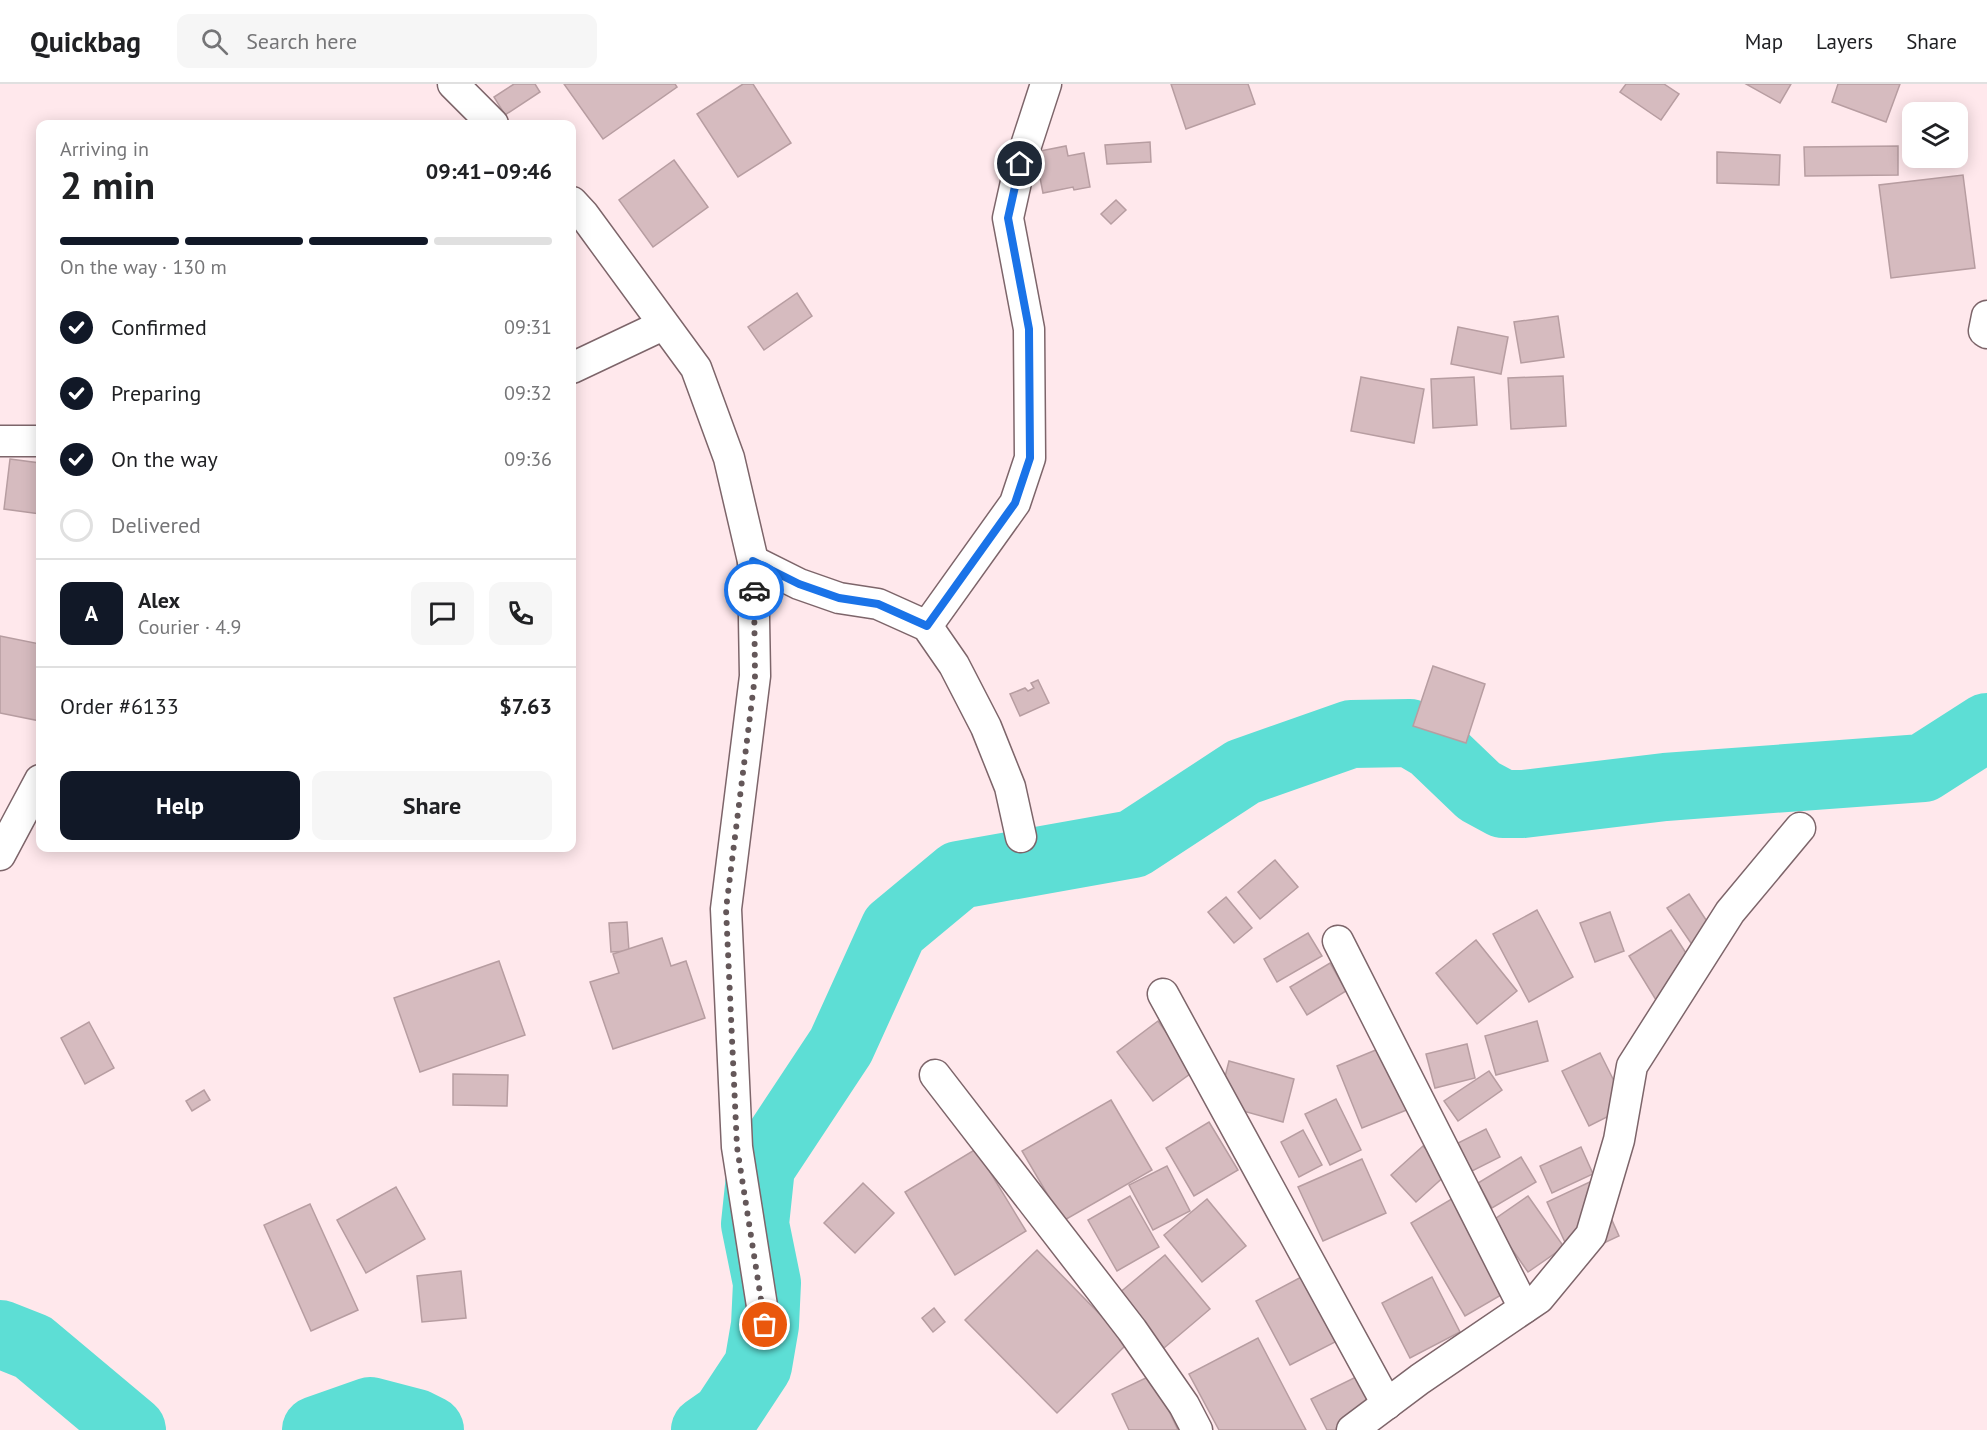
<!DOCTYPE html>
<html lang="en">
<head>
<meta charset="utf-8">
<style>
  :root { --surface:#fff; --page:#f6f6f6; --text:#202124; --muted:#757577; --line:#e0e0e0; --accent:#111827 }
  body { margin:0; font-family:"PT Sans",sans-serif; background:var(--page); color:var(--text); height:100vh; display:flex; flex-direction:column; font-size:22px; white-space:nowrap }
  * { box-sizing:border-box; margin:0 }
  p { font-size:20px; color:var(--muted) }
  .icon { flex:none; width:33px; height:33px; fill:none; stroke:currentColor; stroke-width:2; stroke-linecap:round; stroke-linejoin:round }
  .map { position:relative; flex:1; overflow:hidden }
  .details { position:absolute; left:36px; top:36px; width:540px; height:732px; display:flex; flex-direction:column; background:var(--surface); border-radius:12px; box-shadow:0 3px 15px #0003 }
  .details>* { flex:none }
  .controls { position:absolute; left:1902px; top:18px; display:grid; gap:12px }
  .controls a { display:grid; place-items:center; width:66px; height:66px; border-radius:12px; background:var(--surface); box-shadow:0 3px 15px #0003; font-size:30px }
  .pin { position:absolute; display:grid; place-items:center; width:51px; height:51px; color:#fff; margin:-26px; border:3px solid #fff; border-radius:50%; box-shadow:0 2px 6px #0007 }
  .courier { position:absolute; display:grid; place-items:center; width:60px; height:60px; margin:-30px; border:4px solid #1a73e8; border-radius:50%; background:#fff; color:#222; box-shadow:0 2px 8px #0007 }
  .overview em { font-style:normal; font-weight:800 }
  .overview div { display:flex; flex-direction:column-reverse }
  .overview { display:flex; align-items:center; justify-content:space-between; height:102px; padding:0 24px }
  h1 { font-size:39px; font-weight:800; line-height:45px }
  .bar { display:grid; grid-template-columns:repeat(4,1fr); gap:9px 6px; align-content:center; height:72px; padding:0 24px }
  .bar i { height:8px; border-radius:4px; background:var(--line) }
  .bar .active { background:var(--accent) }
  .bar p { grid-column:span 4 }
  .line { display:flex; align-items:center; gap:15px; padding:0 24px; border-top:2px solid var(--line) }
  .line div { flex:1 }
  .round { display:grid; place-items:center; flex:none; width:63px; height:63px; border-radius:12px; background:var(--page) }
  ol { padding:0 24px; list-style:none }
  li { display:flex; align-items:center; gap:18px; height:66px }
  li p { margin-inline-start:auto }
  li .icon { padding:6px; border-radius:50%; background:var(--accent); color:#fff; stroke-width:4 }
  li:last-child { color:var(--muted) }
  li i { width:33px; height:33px; border:3px solid var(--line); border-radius:50% }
  .button { display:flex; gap:12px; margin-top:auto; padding:12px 24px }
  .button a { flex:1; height:69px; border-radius:12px; background:var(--accent); color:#fff; font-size:24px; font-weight:800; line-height:69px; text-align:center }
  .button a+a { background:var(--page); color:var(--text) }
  header { display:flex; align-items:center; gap:36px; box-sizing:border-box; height:84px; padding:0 30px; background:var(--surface); border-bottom:2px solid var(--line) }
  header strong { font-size:28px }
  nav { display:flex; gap:33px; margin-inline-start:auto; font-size:21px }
  .search { width:420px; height:54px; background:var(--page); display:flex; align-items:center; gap:15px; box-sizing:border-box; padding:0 21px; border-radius:12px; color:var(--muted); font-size:22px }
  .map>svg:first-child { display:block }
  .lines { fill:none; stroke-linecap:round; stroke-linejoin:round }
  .river { stroke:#5dded5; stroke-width:68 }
  .building { fill:#d6bbbf; stroke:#b79da1; stroke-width:1.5 }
  .street-casing { stroke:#7d656a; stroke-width:33 }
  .street { stroke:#fff; stroke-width:30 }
  .done { stroke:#645759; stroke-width:6; stroke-dasharray:0 10.8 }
  .route { stroke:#1a73e8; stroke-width:8 }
</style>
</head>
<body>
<header>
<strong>Quickbag</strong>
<div class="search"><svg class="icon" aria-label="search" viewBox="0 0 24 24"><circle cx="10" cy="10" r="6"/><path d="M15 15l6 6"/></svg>Search here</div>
<nav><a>Map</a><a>Layers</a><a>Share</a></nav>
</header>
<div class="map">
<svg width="1987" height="1346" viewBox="0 0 1987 1346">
  <rect width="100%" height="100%" fill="#ffe8ec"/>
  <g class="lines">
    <!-- river -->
    <g class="river">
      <polyline points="0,1250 33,1263 132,1346"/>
      <polyline points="316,1346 370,1327 416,1339 430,1346"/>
      <polyline points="705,1346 725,1332 758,1282 765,1241 767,1199 755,1140 761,1083 841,962 894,845 959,791 1133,760 1243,688 1351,650 1410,649 1432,662 1479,707 1503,720 1523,720 1665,703 1923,684 1987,643"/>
    </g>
  </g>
  <!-- building -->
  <g class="building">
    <polygon points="514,0 535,0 540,8 505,31 494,13"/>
    <polygon points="564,0 675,0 677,3 603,55"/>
    <polygon points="743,0 753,0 791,59 738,93 697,30"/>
    <polygon points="1171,0 1248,0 1255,20 1186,45"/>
    <polygon points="1626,0 1664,0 1679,10 1661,36 1620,8"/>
    <polygon points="1746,0 1791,0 1780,19"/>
    <polygon points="1838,0 1900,0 1886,38 1832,18"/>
    <polygon points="1150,58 1151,78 1107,80 1105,61"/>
    <polygon points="1066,62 1068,72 1084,69 1090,103 1074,106 1073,103 1043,109 1035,68"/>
    <polygon points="1898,62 1898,91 1805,92 1804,63"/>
    <polygon points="1717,68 1780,71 1779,101 1717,99"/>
    <polygon points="674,76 708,123 653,163 619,116"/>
    <polygon points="1963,91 1975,184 1891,194 1879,101"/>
    <polygon points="1116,116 1126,126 1111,140 1101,130"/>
    <polygon points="797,209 812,232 764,266 748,243"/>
    <polygon points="1558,232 1564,273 1521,279 1514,238"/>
    <polygon points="1458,243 1508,253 1501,290 1451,280"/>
    <polygon points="1563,292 1566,342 1511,345 1508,294"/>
    <polygon points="1361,293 1424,305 1414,359 1351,347"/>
    <polygon points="1474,293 1477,341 1433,344 1431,295"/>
    <polygon points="10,375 40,379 40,430 4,425"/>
    <polygon points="0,552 40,560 40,637 0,629"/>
    <polygon points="1433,582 1485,600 1466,659 1413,642"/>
    <polygon points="1038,596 1049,619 1020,632 1010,610 1025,604 1028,607 1034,604 1031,599"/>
    <polygon points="1275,776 1298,803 1260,835 1238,808"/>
    <polygon points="1689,810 1716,851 1695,865 1667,824"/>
    <polygon points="1226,813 1252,844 1234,859 1208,828"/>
    <polygon points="1537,826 1573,893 1529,918 1493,850"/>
    <polygon points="1610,828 1624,867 1595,878 1580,839"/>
    <polygon points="627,838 629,867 611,868 609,839"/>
    <polygon points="1671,846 1699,889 1656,916 1629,872"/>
    <polygon points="1308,849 1322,872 1277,898 1264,875"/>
    <polygon points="662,854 671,882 686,877 705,934 613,965 590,898 619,889 613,870"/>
    <polygon points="1476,856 1517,907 1477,940 1436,889"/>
    <polygon points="499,877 525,951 420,988 394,914"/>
    <polygon points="1330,879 1346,907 1307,931 1290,903"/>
    <polygon points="1158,937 1194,987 1153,1017 1117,968"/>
    <polygon points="1537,937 1548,977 1496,991 1485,952"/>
    <polygon points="89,938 114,984 85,1000 61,954"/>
    <polygon points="1467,960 1475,994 1435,1004 1426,970"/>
    <polygon points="1383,963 1409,1025 1362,1044 1337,982"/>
    <polygon points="1600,969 1627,1023 1589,1042 1562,987"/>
    <polygon points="1229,977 1294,995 1283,1038 1218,1020"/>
    <polygon points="1489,987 1502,1006 1458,1037 1444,1017"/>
    <polygon points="453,990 508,991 507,1022 453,1021"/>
    <polygon points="204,1006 210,1016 192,1027 186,1017"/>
    <polygon points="1336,1015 1361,1066 1330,1081 1305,1030"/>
    <polygon points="1111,1016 1152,1086 1063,1137 1022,1067"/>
    <polygon points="1209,1038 1238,1086 1194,1112 1166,1064"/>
    <polygon points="1486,1045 1500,1073 1466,1090 1452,1062"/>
    <polygon points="1303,1046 1322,1081 1299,1093 1281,1058"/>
    <polygon points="1423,1062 1448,1089 1416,1118 1391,1091"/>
    <polygon points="1581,1063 1593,1090 1552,1109 1540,1082"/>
    <polygon points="976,1065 1026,1147 955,1191 905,1108"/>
    <polygon points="1521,1073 1536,1098 1492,1124 1478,1099"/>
    <polygon points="1362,1075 1386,1129 1323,1157 1298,1103"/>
    <polygon points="1167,1082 1190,1127 1153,1146 1129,1101"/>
    <polygon points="1594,1096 1619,1152 1572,1174 1547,1118"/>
    <polygon points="863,1099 894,1129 855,1169 824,1139"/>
    <polygon points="396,1103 425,1155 366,1189 337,1136"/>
    <polygon points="1130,1112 1159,1163 1117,1187 1088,1136"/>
    <polygon points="1528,1112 1564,1163 1528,1188 1492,1137"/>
    <polygon points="1455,1113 1508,1207 1465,1232 1411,1139"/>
    <polygon points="1207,1115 1246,1162 1202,1198 1164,1151"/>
    <polygon points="310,1120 358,1226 311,1247 264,1141"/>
    <polygon points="1037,1166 1128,1259 1057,1329 965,1236"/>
    <polygon points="1165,1171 1210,1225 1164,1264 1118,1210"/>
    <polygon points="461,1187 466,1234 422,1238 417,1192"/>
    <polygon points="1305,1191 1339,1256 1290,1281 1256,1217"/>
    <polygon points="1432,1193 1460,1248 1410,1274 1382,1219"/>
    <polygon points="934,1224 945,1238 933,1248 922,1234"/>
    <polygon points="1258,1254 1306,1346 1219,1346 1189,1290"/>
    <polygon points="1152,1291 1178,1346 1129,1346 1112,1310"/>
    <polygon points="1356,1293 1374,1329 1340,1346 1327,1346 1311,1315"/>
  </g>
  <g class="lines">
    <defs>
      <g id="street">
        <polyline points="453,0 493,40"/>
        <polyline points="572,118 584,131 696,284 729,374 753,477 755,592 726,825 737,1063 765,1241"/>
        <polyline points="1987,232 1984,247 1987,249"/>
        <polyline points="572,284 663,241"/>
        <polyline points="0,357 40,357"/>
        <polyline points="753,477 799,500 839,514 878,520 927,542 954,581 986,643 1010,703 1021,753"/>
        <polyline points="927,542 1015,419 1030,374 1029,245 1008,134 1020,80 1046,0"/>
        <polyline points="0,771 40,696"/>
        <polyline points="1338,857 1524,1224"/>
        <polyline points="1163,910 1387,1320"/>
        <polyline points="935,991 1132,1246 1184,1321 1197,1346"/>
        <polyline points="1352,1346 1420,1295 1539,1214 1591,1151 1619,1056 1632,982 1730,828 1800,744"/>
      </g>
    </defs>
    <!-- street casing -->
    <use href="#street" class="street-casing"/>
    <!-- street -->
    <use href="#street" class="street"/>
  </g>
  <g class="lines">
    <!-- done -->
    <polyline class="done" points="754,506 755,592 726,825 737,1063 765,1241"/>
    <!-- route -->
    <polyline class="route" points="754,506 753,477 799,500 839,514 878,520 927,542 1015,419 1030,374 1029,245 1008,134 1020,80"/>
  </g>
</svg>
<div class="controls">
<a><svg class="icon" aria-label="layers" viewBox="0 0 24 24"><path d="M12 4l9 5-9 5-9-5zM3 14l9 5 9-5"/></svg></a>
</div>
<div class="pin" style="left:765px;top:1241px;background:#ea580c"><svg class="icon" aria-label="bag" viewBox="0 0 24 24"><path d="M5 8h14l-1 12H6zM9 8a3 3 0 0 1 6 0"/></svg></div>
<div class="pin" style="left:1020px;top:80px;background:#1f2937"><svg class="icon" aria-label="home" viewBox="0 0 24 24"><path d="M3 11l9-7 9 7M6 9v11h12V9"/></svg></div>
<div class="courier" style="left:754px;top:506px"><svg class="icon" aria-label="car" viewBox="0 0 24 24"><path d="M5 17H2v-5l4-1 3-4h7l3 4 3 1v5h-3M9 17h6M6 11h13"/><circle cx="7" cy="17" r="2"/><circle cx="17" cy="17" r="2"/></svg></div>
<section class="details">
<div class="overview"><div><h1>2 min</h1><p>Arriving in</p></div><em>09:41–09:46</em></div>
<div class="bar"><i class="active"></i><i class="active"></i><i class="active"></i><i></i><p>On the way · 130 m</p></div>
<ol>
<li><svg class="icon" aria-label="check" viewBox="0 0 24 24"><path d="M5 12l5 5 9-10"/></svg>Confirmed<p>09:31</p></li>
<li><svg class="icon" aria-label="check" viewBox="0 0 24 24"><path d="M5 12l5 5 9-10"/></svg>Preparing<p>09:32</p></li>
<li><svg class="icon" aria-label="check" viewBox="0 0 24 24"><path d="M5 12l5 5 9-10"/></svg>On the way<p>09:36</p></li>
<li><i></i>Delivered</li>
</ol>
<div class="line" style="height:108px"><b class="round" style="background:var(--accent);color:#fff">A</b><div><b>Alex</b><p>Courier · 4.9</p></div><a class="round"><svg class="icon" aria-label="chat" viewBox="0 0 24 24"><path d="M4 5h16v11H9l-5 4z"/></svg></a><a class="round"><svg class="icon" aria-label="phone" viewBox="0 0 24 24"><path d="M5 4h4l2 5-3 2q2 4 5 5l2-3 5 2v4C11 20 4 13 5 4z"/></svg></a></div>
<div class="line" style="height:78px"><div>Order #6133</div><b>$7.63</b></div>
<div class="button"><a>Help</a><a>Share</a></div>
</section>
</div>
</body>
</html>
